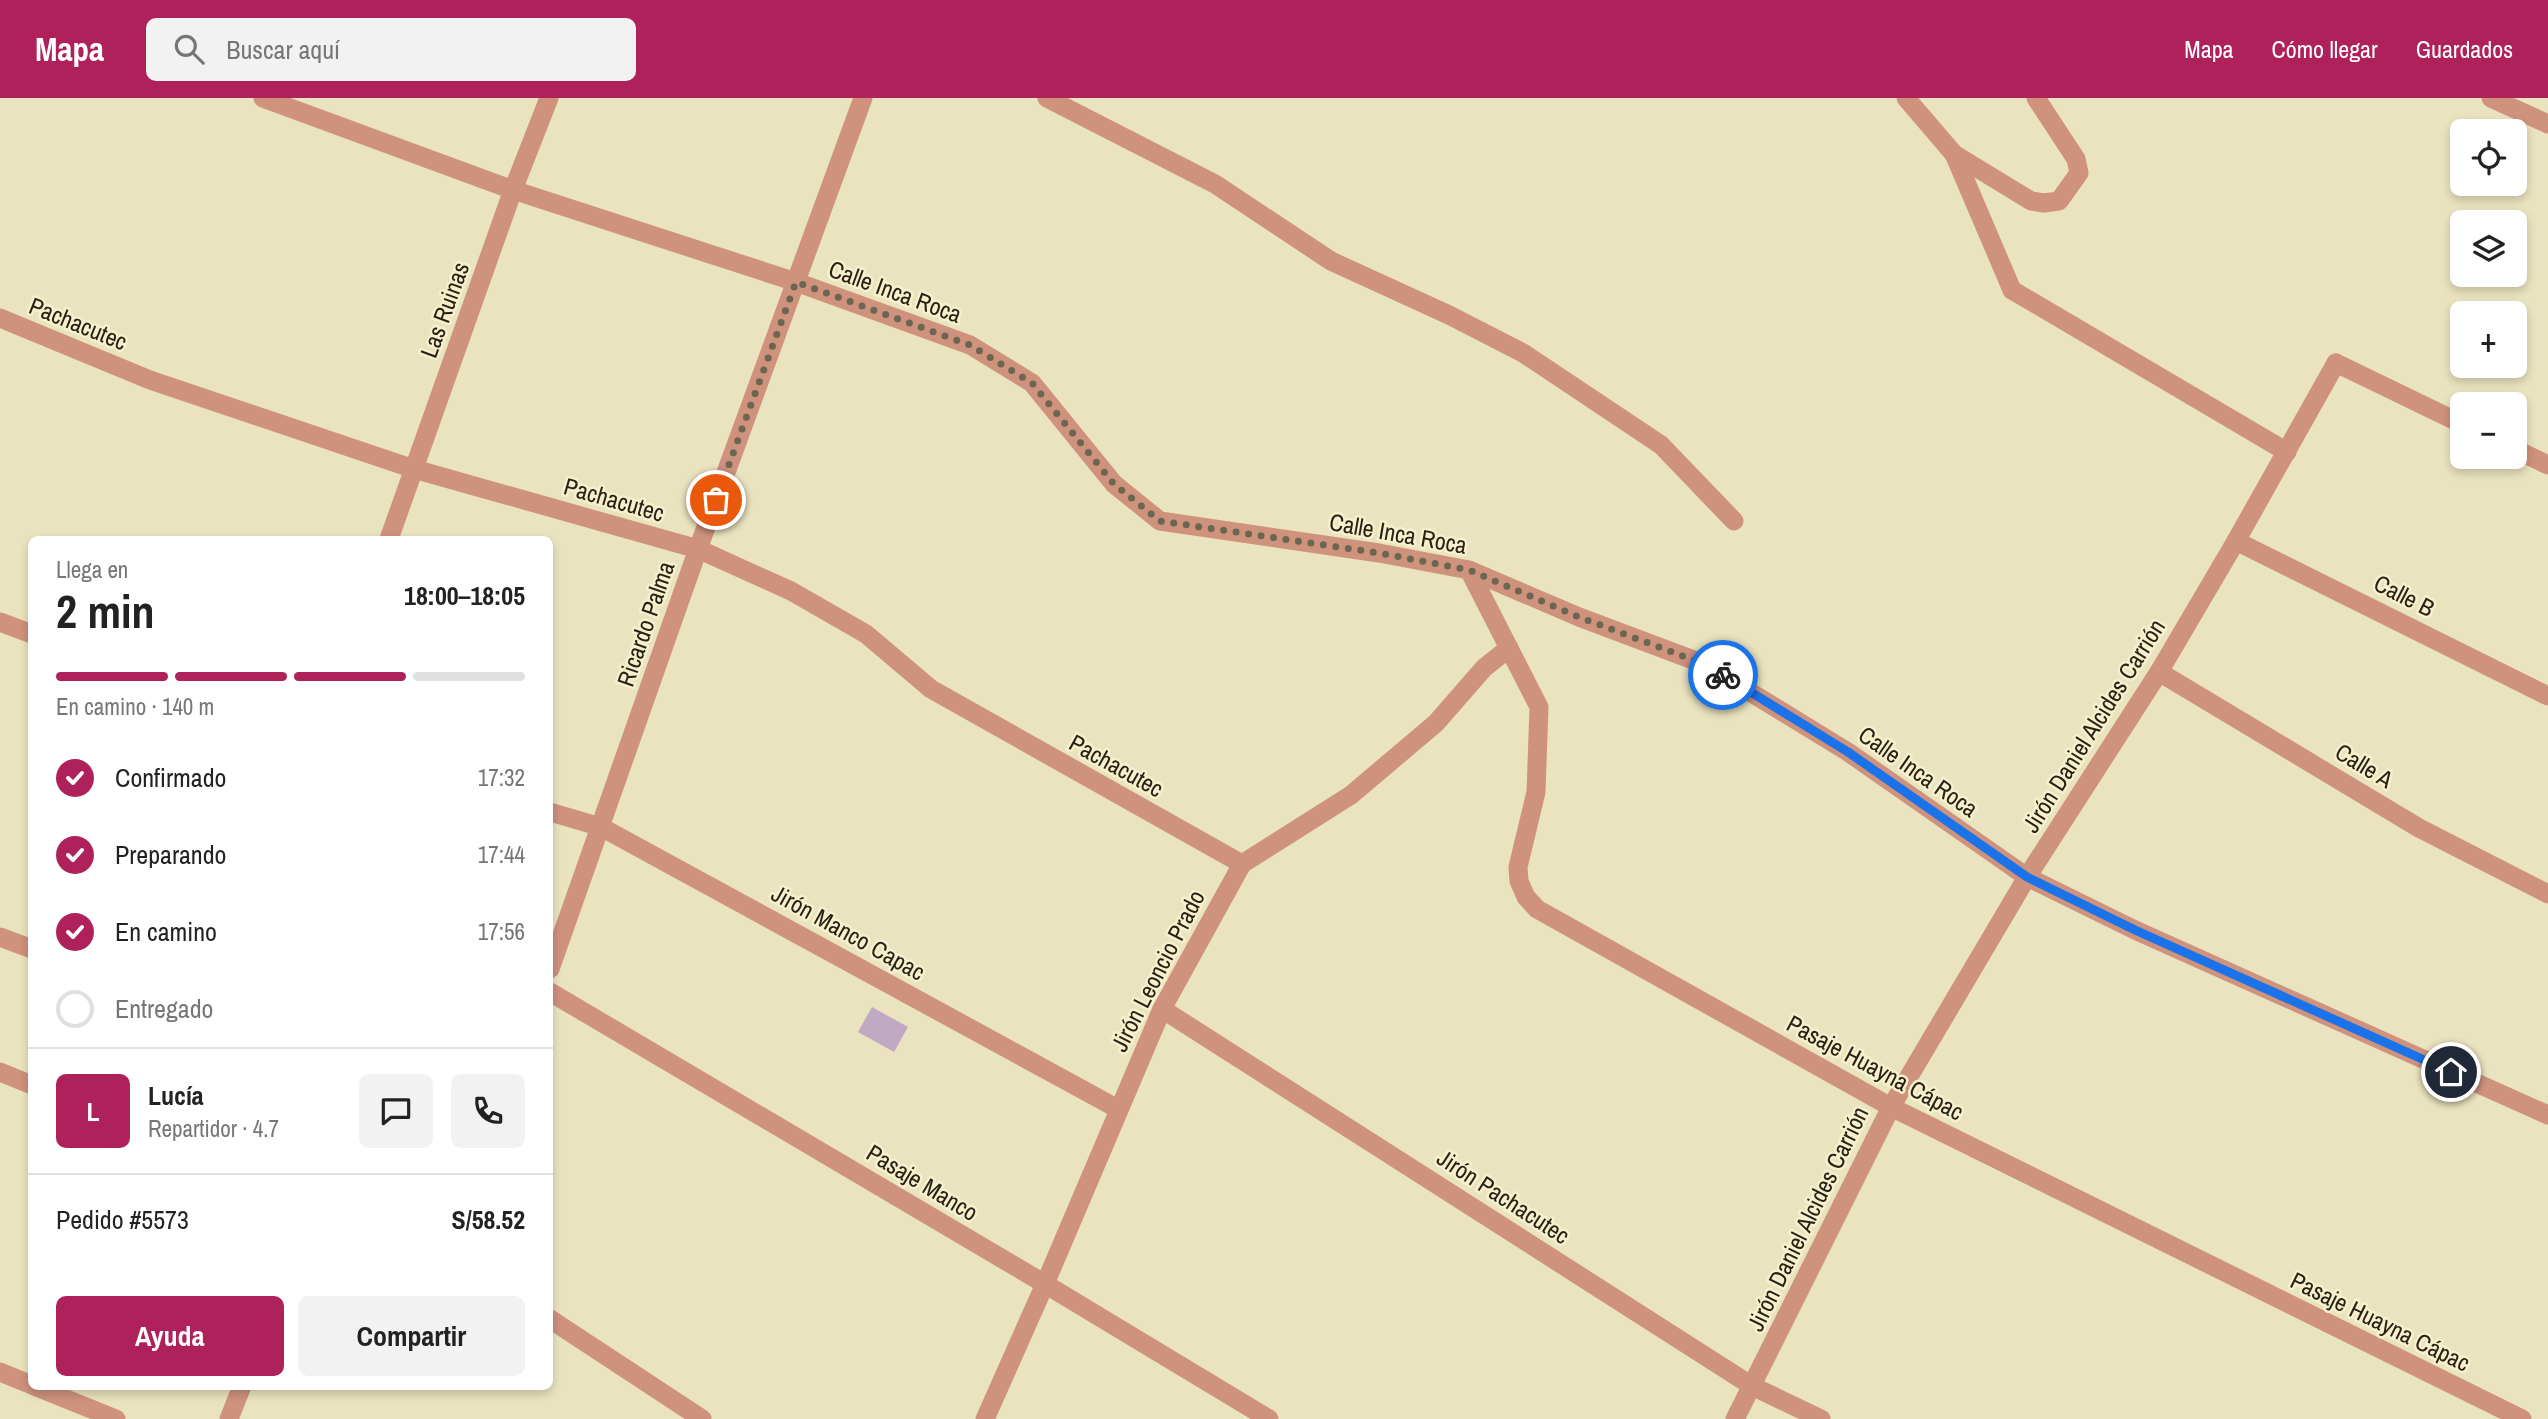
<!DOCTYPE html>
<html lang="es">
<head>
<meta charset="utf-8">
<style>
  :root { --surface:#fff; --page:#f2f2f2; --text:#222; --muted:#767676; --line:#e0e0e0; --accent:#af215a }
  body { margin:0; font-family:"Archivo Narrow",sans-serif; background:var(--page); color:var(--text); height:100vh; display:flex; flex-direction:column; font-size:26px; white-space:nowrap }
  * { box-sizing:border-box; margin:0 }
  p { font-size:23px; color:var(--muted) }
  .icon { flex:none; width:38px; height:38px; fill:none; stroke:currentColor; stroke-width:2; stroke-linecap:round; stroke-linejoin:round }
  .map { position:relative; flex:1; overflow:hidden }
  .panel { position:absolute; left:28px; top:438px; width:525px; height:854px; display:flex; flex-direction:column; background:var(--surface); border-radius:10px; box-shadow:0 4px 10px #0003 }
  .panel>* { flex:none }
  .buttons { position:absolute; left:2450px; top:21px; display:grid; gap:14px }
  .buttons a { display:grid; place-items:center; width:77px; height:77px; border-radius:10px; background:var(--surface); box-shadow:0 4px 10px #0003; font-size:35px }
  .pin { position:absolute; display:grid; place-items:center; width:60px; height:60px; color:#fff; margin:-30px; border:4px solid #fff; border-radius:50%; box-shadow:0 2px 7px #0007 }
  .courier { position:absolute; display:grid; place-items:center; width:70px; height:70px; margin:-35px; border:5px solid #1a73e8; border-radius:50%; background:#fff; color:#222; box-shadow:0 2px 9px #0007 }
  .headline em { font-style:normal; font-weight:700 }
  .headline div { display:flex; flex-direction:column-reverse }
  .headline { display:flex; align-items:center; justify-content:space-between; height:119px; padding:0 28px }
  h1 { font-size:46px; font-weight:700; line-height:52px }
  .bar { display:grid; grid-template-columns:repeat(4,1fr); gap:10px 7px; align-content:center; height:84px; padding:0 28px }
  .bar i { height:9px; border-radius:5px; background:var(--line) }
  .bar .selected { background:var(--accent) }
  .bar p { grid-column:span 4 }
  .line { display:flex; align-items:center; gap:18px; padding:0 28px; border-top:2px solid var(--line) }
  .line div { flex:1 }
  .round { display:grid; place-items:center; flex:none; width:74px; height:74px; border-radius:10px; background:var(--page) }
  ol { padding:0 28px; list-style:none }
  li { display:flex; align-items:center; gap:21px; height:77px }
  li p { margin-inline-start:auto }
  li .icon { padding:7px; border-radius:50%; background:var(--accent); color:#fff; stroke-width:4 }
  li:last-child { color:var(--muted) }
  li i { width:38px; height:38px; border:4px solid var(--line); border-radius:50% }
  .cta { display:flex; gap:14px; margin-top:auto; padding:14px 28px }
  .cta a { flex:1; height:80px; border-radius:10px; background:var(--accent); color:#fff; font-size:28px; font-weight:700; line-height:80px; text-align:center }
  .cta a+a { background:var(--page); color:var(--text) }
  header { display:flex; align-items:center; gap:42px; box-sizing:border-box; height:98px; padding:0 35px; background:var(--accent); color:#fff }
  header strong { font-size:33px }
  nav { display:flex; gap:38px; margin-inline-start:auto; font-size:24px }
  .search { width:490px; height:63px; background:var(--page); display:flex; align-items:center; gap:18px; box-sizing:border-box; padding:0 24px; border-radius:10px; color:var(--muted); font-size:26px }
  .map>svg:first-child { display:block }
  .building { fill:#c1a8c3 }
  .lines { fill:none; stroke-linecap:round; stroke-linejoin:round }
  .service { stroke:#cf927d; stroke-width:19 }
  .minor { stroke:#cf927d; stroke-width:19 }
  .done { stroke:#6b6651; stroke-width:7; stroke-dasharray:0 12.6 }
  .route { stroke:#1a73e8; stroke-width:9 }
  .labels { text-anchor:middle; stroke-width:5; stroke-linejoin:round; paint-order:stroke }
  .street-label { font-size:24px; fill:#262316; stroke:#f7f0cc }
</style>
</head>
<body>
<header>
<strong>Mapa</strong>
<div class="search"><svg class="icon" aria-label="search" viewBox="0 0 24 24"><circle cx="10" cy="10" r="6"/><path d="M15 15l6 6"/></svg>Buscar aquí</div>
<nav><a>Mapa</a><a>Cómo llegar</a><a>Guardados</a></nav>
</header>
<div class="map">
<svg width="2548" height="1321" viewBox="0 0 2548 1321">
  <rect width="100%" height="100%" fill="#eae3bf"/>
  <!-- building -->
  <polygon class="building" points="872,909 908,929 894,954 858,934"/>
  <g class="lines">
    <!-- service -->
    <g class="service">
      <polyline points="2012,192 2287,354"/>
      <polyline points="2236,443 2336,265"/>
    </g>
    <!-- minor -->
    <g class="minor">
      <polyline points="263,0 513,92 796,184 970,247 1032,285 1114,386 1160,423 1379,455 1469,472 1579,519 1704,566 1848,654 2027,779 2135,832 2548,1017"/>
      <polyline points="1047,0 1215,86 1331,163 1449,217 1523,255 1661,347 1734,423"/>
      <polyline points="1906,0 1954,56 2031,103 2044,105 2059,103 2079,75 2076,61 2036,0"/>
      <polyline points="2491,0 2548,26"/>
      <polyline points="1954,56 2012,192"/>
      <polyline points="0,220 150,282 414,371 698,451 791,493 866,536 931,591 1242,766"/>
      <polyline points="2336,265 2462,326"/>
      <polyline points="2515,351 2548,367"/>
      <polyline points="389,441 513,92 549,0"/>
      <polyline points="1469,472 1539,609 1536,694 1518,769 1519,783 1526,799 1537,811 1891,1009 2522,1321"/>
      <polyline points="0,524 32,536"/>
      <polyline points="2159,574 2419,730 2548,796"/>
      <polyline points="550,714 601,729 1118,1011"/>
      <polyline points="0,839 32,851"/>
      <polyline points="550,871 698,451 863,0"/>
      <polyline points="550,894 1045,1186 1269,1321"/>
      <polyline points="1162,911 1752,1288 1821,1321"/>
      <polyline points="0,974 32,987"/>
      <polyline points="550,1221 702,1321"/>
      <polyline points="0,1274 32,1287"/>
      <polyline points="34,1288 116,1321"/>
      <polyline points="229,1321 242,1288"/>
      <polyline points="985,1321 1045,1186 1162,911 1242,766 1351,697 1436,625 1484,570 1509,550"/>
      <polyline points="1735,1321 1891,1009 2027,779 2159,574 2236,443 2548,598"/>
    </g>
  </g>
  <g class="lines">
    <!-- done -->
    <polyline class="done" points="716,402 796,184 970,247 1032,285 1114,386 1160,423 1379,455 1469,472 1579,519 1704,566 1723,577"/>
    <!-- route -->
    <polyline class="route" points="1723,577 1848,654 2027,779 2135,832 2451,974"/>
  </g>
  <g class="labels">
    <!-- street labels -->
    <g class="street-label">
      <text transform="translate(895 194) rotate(20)" y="8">Calle Inca Roca</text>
      <text transform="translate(445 212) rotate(-70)" y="8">Las Ruinas</text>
      <text transform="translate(78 226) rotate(22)" y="8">Pachacutec</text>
      <text transform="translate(614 402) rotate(16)" y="8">Pachacutec</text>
      <text transform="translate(1398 436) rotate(10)" y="8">Calle Inca Roca</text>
      <text transform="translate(2404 498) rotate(27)" y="8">Calle B</text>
      <text transform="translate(646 526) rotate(-71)" y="8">Ricardo Palma</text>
      <text transform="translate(2094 628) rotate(-58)" y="8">Jirón Daniel Alcides Carrión</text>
      <text transform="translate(1116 668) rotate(29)" y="8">Pachacutec</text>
      <text transform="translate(2364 668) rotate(31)" y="8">Calle A</text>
      <text transform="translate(1918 674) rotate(35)" y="8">Calle Inca Roca</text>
      <text transform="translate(848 835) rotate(29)" y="8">Jirón Manco Capac</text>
      <text transform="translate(1158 873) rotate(-63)" y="8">Jirón Leoncio Prado</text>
      <text transform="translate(1875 970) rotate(28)" y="8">Pasaje Huayna Cápac</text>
      <text transform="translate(922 1085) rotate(31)" y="8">Pasaje Manco</text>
      <text transform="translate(1503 1099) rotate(33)" y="8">Jirón Pachacutec</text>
      <text transform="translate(1808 1121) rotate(-64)" y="8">Jirón Daniel Alcides Carrión</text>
      <text transform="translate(2380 1224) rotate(26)" y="8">Pasaje Huayna Cápac</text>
    </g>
  </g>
</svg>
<div class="buttons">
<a><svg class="icon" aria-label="locate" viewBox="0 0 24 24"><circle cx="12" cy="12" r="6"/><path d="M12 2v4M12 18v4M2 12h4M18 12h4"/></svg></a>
<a><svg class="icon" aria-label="layers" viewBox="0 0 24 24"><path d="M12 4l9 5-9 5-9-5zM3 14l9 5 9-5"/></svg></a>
<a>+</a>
<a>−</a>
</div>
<div class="pin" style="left:716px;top:402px;background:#ea580c"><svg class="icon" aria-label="bag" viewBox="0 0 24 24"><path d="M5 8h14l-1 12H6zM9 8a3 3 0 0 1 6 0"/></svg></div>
<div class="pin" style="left:2451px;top:974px;background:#1f2937"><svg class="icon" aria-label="home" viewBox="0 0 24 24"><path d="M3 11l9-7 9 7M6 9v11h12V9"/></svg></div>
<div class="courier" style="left:1723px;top:577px"><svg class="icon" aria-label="bike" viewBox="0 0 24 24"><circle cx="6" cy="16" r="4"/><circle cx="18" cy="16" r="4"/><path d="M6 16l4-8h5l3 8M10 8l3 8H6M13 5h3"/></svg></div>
<section class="panel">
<div class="headline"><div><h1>2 min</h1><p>Llega en</p></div><em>18:00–18:05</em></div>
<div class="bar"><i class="selected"></i><i class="selected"></i><i class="selected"></i><i></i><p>En camino · 140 m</p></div>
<ol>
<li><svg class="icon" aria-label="check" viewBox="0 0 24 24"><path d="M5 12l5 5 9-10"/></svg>Confirmado<p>17:32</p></li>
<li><svg class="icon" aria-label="check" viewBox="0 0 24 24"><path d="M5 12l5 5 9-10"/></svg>Preparando<p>17:44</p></li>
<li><svg class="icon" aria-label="check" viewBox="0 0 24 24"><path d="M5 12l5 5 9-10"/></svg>En camino<p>17:56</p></li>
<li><i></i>Entregado</li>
</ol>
<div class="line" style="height:126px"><b class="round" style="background:var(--accent);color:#fff">L</b><div><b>Lucía</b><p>Repartidor · 4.7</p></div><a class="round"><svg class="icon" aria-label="chat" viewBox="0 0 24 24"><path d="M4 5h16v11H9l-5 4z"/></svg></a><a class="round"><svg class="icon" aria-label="phone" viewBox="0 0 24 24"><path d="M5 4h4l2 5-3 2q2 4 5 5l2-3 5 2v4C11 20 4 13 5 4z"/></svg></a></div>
<div class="line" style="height:91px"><div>Pedido #5573</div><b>S/58.52</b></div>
<div class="cta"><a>Ayuda</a><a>Compartir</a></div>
</section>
</div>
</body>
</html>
